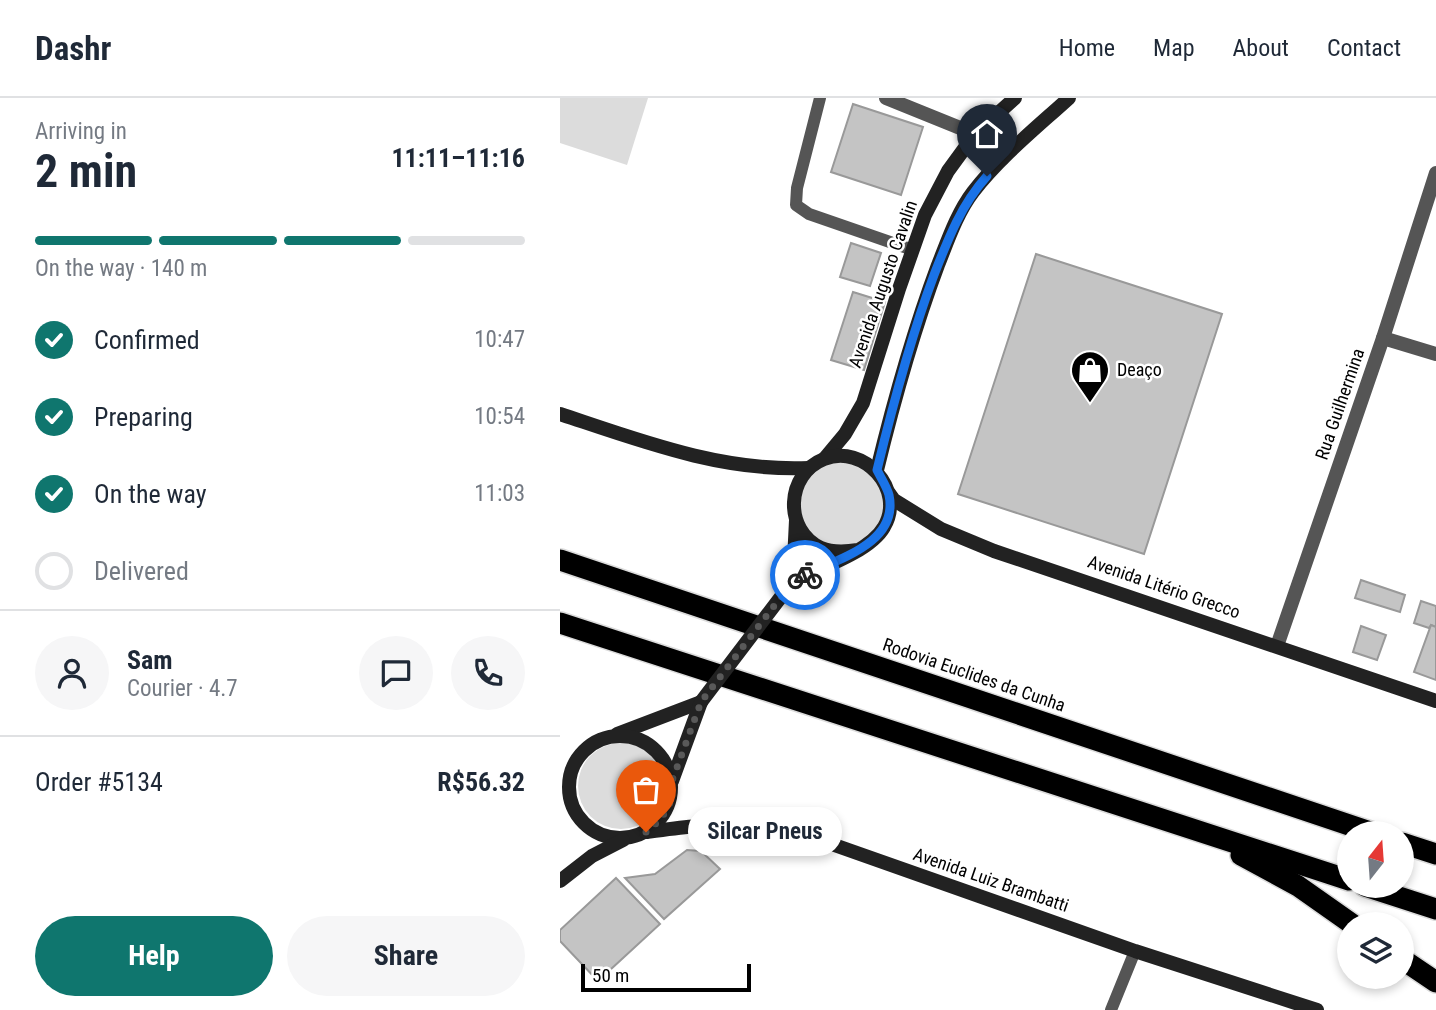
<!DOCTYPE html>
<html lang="en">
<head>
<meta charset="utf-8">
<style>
  :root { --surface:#fff; --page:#f6f6f7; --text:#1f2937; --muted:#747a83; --line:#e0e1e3; --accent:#0f766e }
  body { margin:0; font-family:"Roboto Condensed",sans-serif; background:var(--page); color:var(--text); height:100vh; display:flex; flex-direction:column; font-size:26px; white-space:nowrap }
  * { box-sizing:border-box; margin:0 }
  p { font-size:23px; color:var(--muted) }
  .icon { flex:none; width:38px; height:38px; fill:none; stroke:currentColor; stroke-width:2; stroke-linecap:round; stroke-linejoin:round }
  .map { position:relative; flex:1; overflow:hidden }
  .sheet { display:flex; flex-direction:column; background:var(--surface); width:560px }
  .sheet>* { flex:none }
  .needle { width:46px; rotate:17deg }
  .buttons { position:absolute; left:777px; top:723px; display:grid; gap:14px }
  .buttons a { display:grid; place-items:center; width:77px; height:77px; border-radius:50%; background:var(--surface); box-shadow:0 4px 10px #0003; font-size:35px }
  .scale { position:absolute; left:21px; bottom:18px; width:170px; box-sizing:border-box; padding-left:7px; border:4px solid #000; border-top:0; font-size:19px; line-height:24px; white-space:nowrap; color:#000; -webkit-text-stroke:5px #fff; paint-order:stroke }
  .pin { position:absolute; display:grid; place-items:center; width:60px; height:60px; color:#fff; margin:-72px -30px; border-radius:50% 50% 50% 0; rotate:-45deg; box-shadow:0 0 7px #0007 }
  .pin .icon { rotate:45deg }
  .courier { position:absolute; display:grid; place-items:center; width:70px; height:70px; margin:-35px; border:5px solid #1a73e8; border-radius:50%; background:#fff; color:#222; box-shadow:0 2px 9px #0007 }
  .bubble { position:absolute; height:49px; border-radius:24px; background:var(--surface); box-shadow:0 4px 10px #0003; font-size:23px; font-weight:700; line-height:49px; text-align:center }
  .overview em { font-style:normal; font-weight:700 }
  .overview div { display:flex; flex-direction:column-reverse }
  .overview { display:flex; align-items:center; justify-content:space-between; height:119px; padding:0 35px }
  h1 { font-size:46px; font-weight:700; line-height:52px }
  .bar { display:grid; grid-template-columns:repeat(4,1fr); gap:10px 7px; align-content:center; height:84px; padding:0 35px }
  .bar i { height:9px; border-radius:5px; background:var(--line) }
  .bar .selected { background:var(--accent) }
  .bar p { grid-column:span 4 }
  .line { display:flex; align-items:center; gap:18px; padding:0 35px; border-top:2px solid var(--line) }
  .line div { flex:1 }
  .round { display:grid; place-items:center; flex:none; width:74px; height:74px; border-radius:37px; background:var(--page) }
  ol { padding:0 35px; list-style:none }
  li { display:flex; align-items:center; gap:21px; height:77px }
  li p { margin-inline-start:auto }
  li .icon { padding:7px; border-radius:50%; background:var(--accent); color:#fff; stroke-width:4 }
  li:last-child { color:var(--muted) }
  li i { width:38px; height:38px; border:4px solid var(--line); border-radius:50% }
  .cta { display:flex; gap:14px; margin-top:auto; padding:14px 35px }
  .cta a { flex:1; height:80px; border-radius:42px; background:var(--accent); color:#fff; font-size:28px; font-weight:700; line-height:80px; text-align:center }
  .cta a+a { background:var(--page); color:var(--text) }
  header { display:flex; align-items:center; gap:42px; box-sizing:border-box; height:98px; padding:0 35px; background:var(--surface); border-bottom:2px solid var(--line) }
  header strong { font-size:33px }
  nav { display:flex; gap:38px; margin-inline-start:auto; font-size:24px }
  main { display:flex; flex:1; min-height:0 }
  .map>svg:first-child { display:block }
  .green { fill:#dcdcdc }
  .building { fill:#c4c4c4; stroke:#999; stroke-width:2 }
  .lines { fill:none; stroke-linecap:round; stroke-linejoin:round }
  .highway-casing { stroke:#dbdbdb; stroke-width:24 }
  .lane { stroke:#555; stroke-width:12 }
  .street { stroke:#555; stroke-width:14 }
  .secondary { stroke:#222; stroke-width:14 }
  .highway { stroke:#000; stroke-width:21 }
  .secondary-bridge { stroke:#222; stroke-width:14 }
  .done { stroke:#595959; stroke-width:7; stroke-dasharray:0 12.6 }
  .route { stroke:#1a73e8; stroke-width:9 }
  .labels { text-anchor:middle; stroke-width:5; stroke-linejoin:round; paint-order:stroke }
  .street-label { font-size:18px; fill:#000; stroke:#fff }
  .poi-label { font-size:18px; fill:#000; stroke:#fff; text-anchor:start }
</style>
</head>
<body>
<header>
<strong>Dashr</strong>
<nav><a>Home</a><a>Map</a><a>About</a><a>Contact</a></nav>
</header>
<main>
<section class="sheet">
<div class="overview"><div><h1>2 min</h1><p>Arriving in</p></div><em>11:11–11:16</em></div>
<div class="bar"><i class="selected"></i><i class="selected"></i><i class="selected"></i><i></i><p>On the way · 140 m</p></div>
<ol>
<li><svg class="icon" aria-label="check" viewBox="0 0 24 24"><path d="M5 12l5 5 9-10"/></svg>Confirmed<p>10:47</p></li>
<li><svg class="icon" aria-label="check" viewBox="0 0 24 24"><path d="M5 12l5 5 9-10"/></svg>Preparing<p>10:54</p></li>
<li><svg class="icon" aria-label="check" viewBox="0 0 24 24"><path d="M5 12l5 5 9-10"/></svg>On the way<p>11:03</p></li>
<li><i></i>Delivered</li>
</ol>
<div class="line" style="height:126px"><a class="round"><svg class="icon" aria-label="person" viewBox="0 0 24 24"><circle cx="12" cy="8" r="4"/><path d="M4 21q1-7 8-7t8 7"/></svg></a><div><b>Sam</b><p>Courier · 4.7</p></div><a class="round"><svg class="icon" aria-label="chat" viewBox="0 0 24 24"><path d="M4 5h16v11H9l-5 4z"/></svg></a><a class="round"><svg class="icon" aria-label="phone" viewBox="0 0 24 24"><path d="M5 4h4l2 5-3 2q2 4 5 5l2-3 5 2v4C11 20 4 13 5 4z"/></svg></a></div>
<div class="line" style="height:91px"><div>Order #5134</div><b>R$56.32</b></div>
<div class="cta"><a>Help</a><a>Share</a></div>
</section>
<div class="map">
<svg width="876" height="912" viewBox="0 0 876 912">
  <rect width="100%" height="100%" fill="#fff"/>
  <!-- green -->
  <g class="green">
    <polygon points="0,0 88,0 67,67 0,45"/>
    <path d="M284,361L314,376C318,385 324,397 325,407C327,421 307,443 294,447C265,457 239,435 240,406C242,371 254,371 284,361Z"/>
    <circle cx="61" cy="688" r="43"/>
  </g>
  <!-- building -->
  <g class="building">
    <polygon points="293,6 363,29 341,97 271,74"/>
    <polygon points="291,145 321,155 310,188 280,179"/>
    <polygon points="476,156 662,216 584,456 398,396"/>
    <polygon points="293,194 325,204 304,272 271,262"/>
    <polygon points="801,482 845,497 840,514 795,500"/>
    <polygon points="861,503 876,508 876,529 871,527 869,530 854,525"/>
    <polygon points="871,527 876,529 876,582 854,574"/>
    <polygon points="801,528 826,537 817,562 793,554"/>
    <polygon points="127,752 141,753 160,771 104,821 65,780 95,776"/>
    <polygon points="56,780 100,826 38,883 0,843 0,832"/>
  </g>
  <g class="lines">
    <defs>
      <g id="highway">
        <polyline points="0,462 813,735"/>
        <polyline points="0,525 789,782"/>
        <polyline points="842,745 876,756"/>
        <polyline points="681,757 738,788 792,826"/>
        <polyline points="805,788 876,811"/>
        <polyline points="842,861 876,884"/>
      </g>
    </defs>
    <!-- highway casing -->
    <use href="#highway" class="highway-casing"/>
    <!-- lane -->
    <g class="lane">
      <polyline points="260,0 237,90 236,107 249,116 353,152"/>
      <polyline points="551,912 575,853"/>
    </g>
    <!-- street -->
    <g class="street">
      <polyline points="326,0 415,36 442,61"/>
      <polyline points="823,240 876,256"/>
      <polyline points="717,548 823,240 876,75"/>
    </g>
    <!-- secondary -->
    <g class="secondary">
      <path d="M0,316C81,343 162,374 249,370"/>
      <polyline points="265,360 285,336 303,305 339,191 365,117 388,73 415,36 455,0"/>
      <path d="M317,372C334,302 353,234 378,167C388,142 397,115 413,94C440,59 476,30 509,0"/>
      <polyline points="329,395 334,402 381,431 434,453 876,603"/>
      <path d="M236,422L233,483C258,471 310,454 324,429C346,392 304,345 264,361C226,376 223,432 261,450C273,455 285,454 298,452"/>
      <polyline points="57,636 141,604"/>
      <circle cx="60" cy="689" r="51"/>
      <polyline points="112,683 141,604"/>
      <path d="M86,734C117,730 147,726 178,727C207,727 235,735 263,743L575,853L757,912"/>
      <polyline points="0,783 32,758 63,742"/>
    </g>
    <!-- highway -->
    <use href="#highway" class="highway"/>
    <!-- secondary-bridge -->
    <polyline class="secondary-bridge" points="141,604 233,483"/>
  </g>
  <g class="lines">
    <!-- done -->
    <polyline class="done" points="86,734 101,721 111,703 112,683 141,604 233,483 245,477"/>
    <!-- route -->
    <path class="route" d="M245,477C278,461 339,445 329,397C327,389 321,380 317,372C333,306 350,241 374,177C388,141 401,107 427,78"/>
  </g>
  <!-- icons -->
  <defs>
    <symbol id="shop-pin" viewBox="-11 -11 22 30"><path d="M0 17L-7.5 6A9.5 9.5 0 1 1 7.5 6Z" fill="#000" stroke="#fff"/><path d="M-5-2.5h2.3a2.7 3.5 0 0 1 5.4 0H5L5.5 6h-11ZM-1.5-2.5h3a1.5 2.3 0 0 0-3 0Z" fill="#fff"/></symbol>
  </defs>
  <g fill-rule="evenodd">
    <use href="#shop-pin" x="508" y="250" width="44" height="60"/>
  </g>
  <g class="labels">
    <!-- street labels -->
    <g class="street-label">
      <text transform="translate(323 186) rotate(-71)" y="6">Avenida Augusto Cavalin</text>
      <text transform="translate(780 306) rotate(-71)" y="6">Rua Guilhermina</text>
      <text transform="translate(604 489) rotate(19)" y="6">Avenida Litério Grecco</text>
      <text transform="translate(414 577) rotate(19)" y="6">Rodovia Euclides da Cunha</text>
      <text transform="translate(431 782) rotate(19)" y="6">Avenida Luiz Brambatti</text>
    </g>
    <!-- poi labels -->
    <g class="poi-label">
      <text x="557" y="278">Deaço</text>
    </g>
  </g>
</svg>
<div class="buttons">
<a><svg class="needle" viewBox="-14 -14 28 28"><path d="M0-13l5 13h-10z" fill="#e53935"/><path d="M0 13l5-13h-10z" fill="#747a83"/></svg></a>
<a><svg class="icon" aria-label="layers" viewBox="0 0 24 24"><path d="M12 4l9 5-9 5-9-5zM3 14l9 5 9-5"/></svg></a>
</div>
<div class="scale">50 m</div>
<div class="pin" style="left:86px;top:734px;background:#ea580c"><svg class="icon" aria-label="bag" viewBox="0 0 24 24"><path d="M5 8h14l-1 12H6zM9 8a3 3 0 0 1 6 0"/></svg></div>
<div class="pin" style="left:427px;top:78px;background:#1f2937"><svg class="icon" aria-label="home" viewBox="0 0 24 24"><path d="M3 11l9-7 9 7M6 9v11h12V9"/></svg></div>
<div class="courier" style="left:245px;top:477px"><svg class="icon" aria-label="bike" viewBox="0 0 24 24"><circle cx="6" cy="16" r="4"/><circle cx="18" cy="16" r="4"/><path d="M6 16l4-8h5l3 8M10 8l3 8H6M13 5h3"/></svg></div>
<div class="bubble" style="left:128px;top:709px;width:154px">Silcar Pneus</div>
</div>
</main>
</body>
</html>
